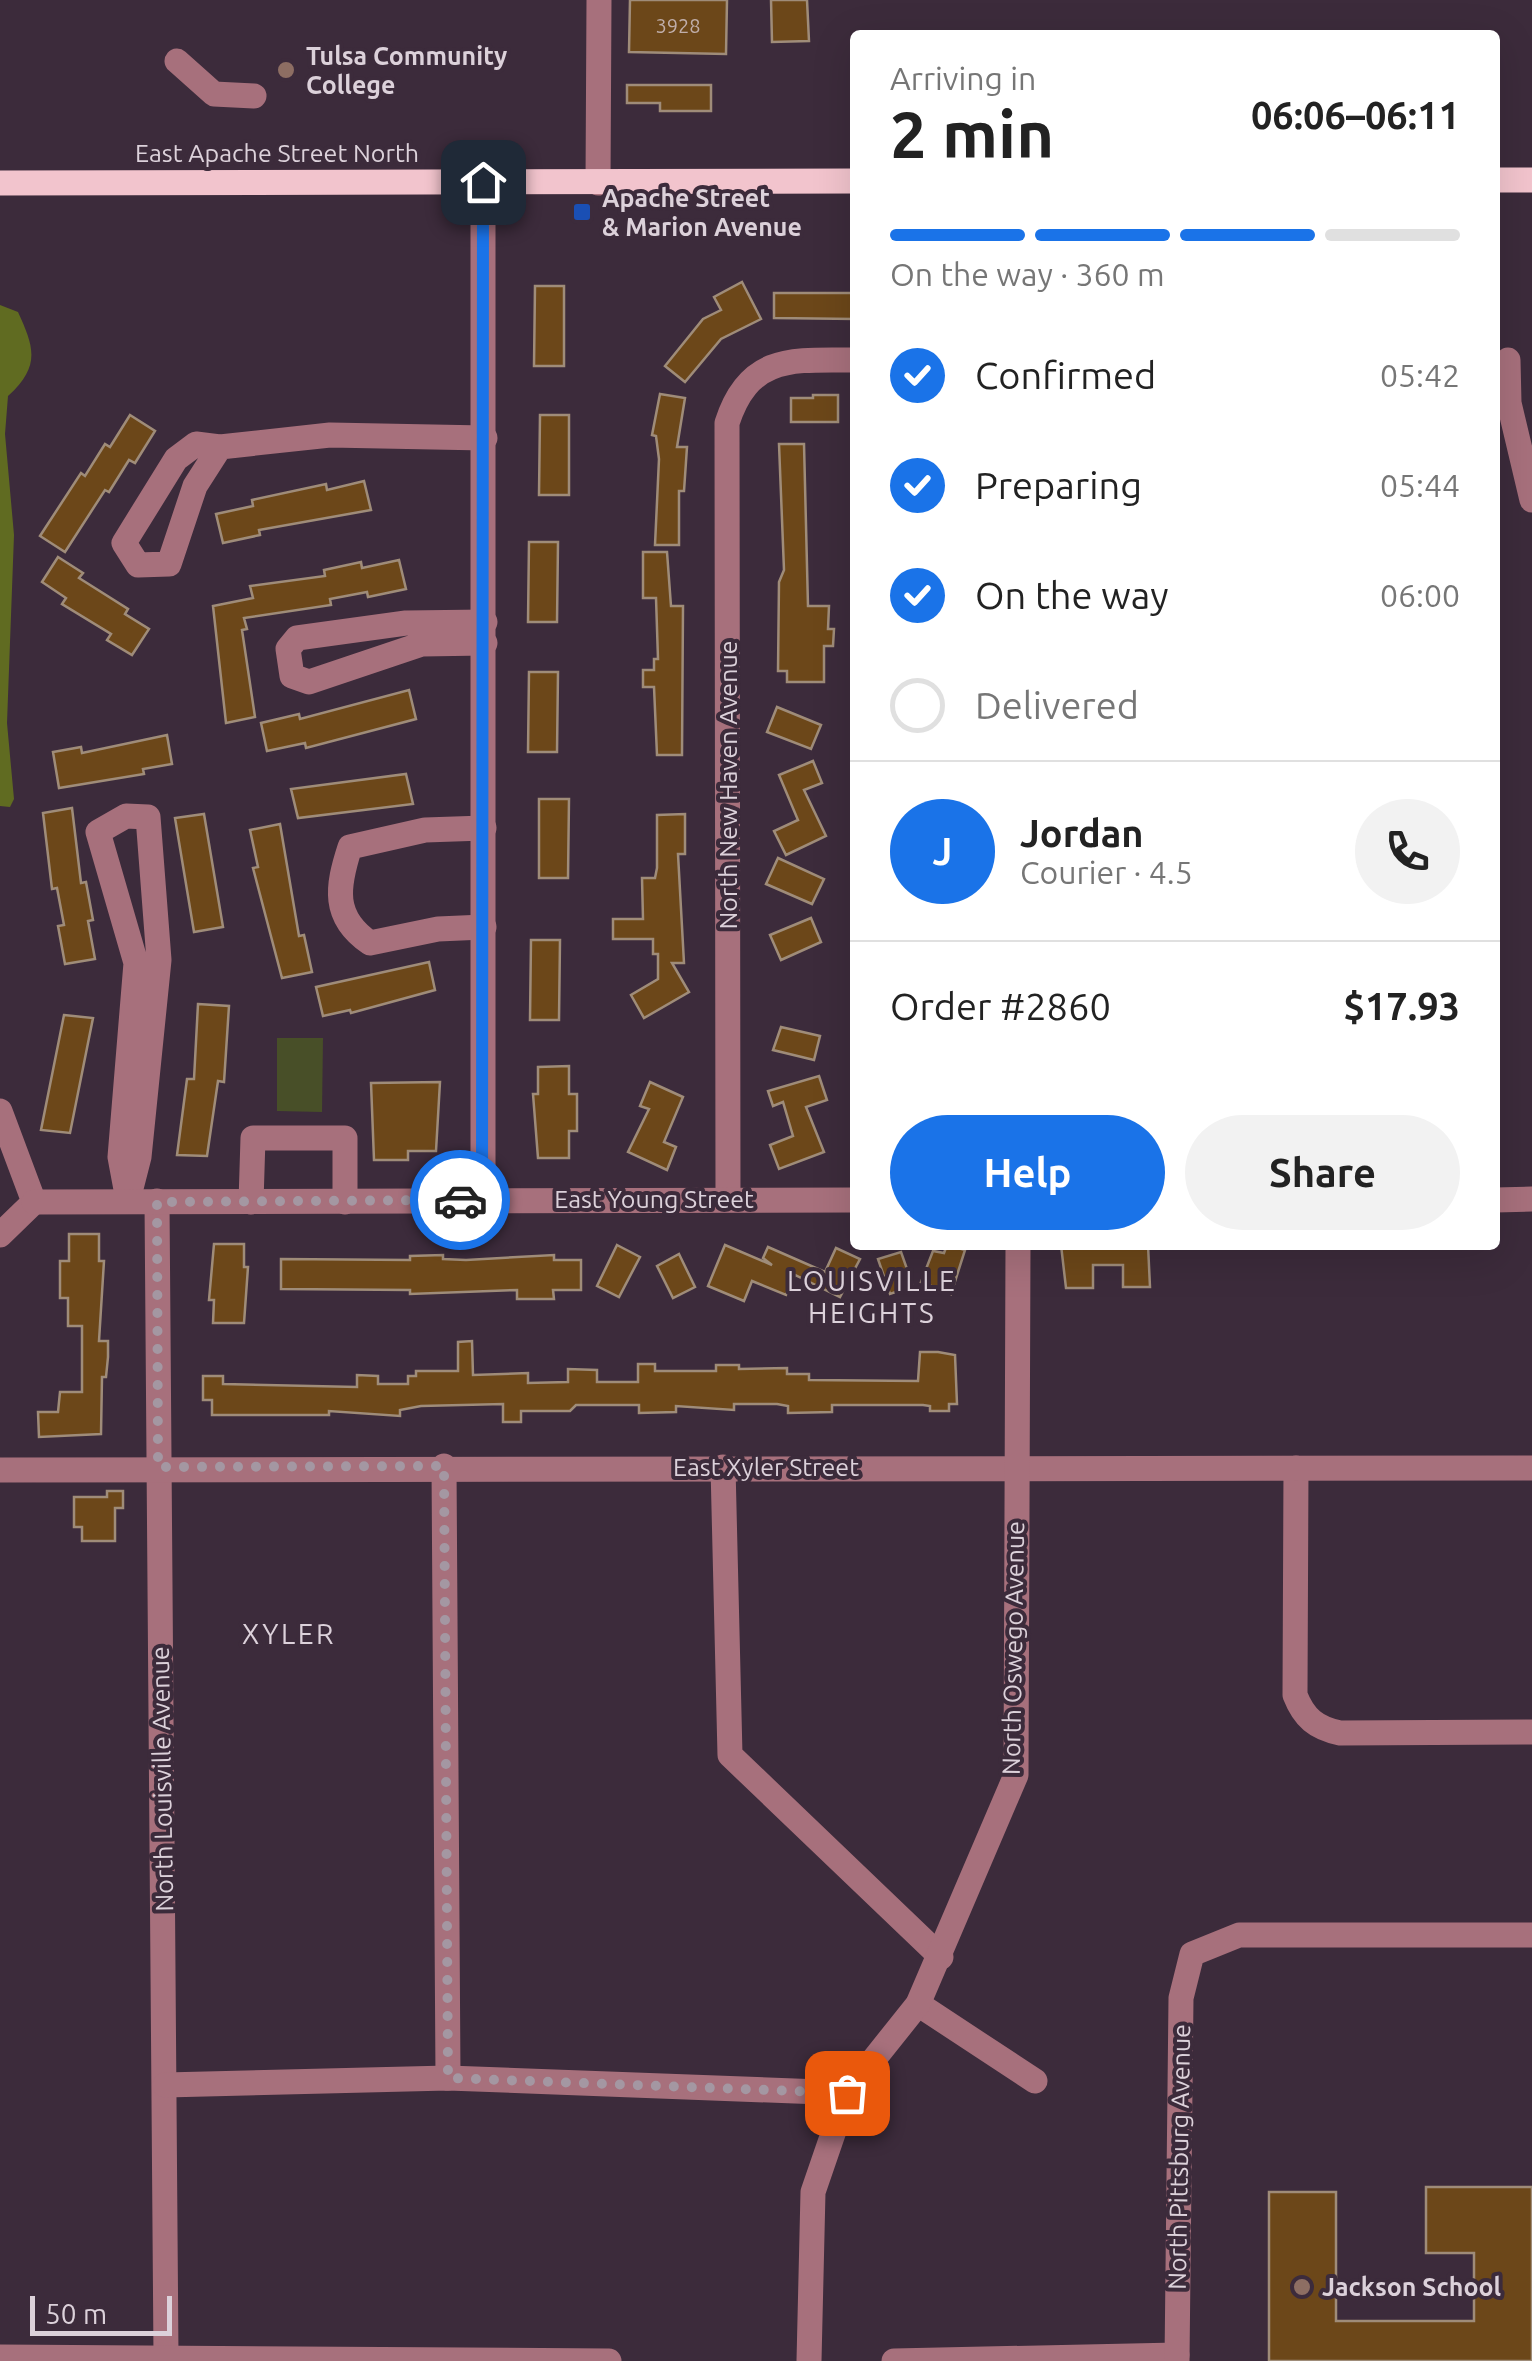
<!DOCTYPE html>
<html lang="en">
<head>
<meta charset="utf-8">
<style>
  :root { --surface:#fff; --page:#f2f2f2; --text:#222; --muted:#767676; --line:#e0e0e0; --accent:#1a73e8 }
  body { margin:0; font-family:Ubuntu,sans-serif; background:var(--page); color:var(--text); height:100vh; display:flex; flex-direction:column; font-size:38px; white-space:nowrap }
  * { box-sizing:border-box; margin:0 }
  p { font-size:32px; color:var(--muted) }
  .icon { flex:none; width:55px; height:55px; fill:none; stroke:currentColor; stroke-width:2; stroke-linecap:round; stroke-linejoin:round }
  .map { position:relative; flex:1; overflow:hidden }
  .drawer { position:absolute; left:850px; top:30px; width:650px; height:1220px; display:flex; flex-direction:column; background:var(--surface); border-radius:10px; box-shadow:0 10px 40px #0002 }
  .drawer>* { flex:none }
  .scale { position:absolute; left:30px; bottom:25px; width:142px; box-sizing:border-box; padding-left:10px; border:5px solid #dcd1da; border-top:0; font-size:28px; line-height:35px; white-space:nowrap; color:#dcd1da; -webkit-text-stroke:8px #3c2b3b; paint-order:stroke }
  .pin { position:absolute; display:grid; place-items:center; width:85px; height:85px; color:#fff; margin:-42px; border-radius:20px; box-shadow:0 5px 15px #0006 }
  .courier { position:absolute; display:grid; place-items:center; width:100px; height:100px; margin:-50px; border:8px solid #1a73e8; border-radius:50%; background:#fff; color:#222; box-shadow:0 2px 12px #0007 }
  .summary em { font-style:normal; font-weight:600 }
  .summary div { display:flex; flex-direction:column-reverse }
  .summary { display:flex; align-items:center; justify-content:space-between; height:170px; padding:0 40px }
  h1 { font-size:65px; font-weight:600; line-height:75px }
  .bar { display:grid; grid-template-columns:repeat(4,1fr); gap:15px 10px; align-content:center; height:120px; padding:0 40px }
  .bar i { height:12px; border-radius:8px; background:var(--line) }
  .bar .active { background:var(--accent) }
  .bar p { grid-column:span 4 }
  .line { display:flex; align-items:center; gap:25px; padding:0 40px; border-top:2px solid var(--line) }
  .line div { flex:1 }
  .round { display:grid; place-items:center; flex:none; width:105px; height:105px; border-radius:52px; background:var(--page) }
  ol { padding:0 40px; list-style:none }
  li { display:flex; align-items:center; gap:30px; height:110px }
  li p { margin-inline-start:auto }
  li .icon { padding:10px; border-radius:50%; background:var(--accent); color:#fff; stroke-width:4 }
  li:last-child { color:var(--muted) }
  li i { width:55px; height:55px; border:5px solid var(--line); border-radius:50% }
  .button { display:flex; gap:20px; margin-top:auto; padding:20px 40px }
  .button a { flex:1; height:115px; border-radius:60px; background:var(--accent); color:#fff; font-size:40px; font-weight:600; line-height:115px; text-align:center }
  .button a+a { background:var(--page); color:var(--text) }
  .map>svg:first-child { display:block }
  .green { fill:#484f28 }
  .forest { fill:#606b21 }
  .building { fill:#6c4719; stroke:#9f8c79; stroke-width:2.5 }
  .lines { fill:none; stroke-linecap:round; stroke-linejoin:round }
  .minor { stroke:#a7707c; stroke-width:25 }
  .major { stroke:#f2c4cd; stroke-width:25 }
  .done { stroke:#a497a2; stroke-width:10; stroke-dasharray:0 18 }
  .route { stroke:#1a73e8; stroke-width:12 }
  .education-dot { fill:#8d6e63; stroke:#3c2b3b; stroke-width:4 }
  .transit-dot { fill:#1a4fb4; stroke:#3c2b3b; stroke-width:4 }
  .labels { text-anchor:middle; stroke-width:8; stroke-linejoin:round; paint-order:stroke }
  .number-label { font-size:20px; fill:#c0aeaa }
  .poi-label { font-size:25px; font-weight:bold; fill:#dcd1da; stroke:#3c2b3b; text-anchor:start }
  .street-label { font-size:25px; fill:#dcd1da; stroke:#3c2b3b }
  .neighbourhood-label { font-size:28px; letter-spacing:2.5px; fill:#dcd1da; stroke:#3c2b3b }
</style>
</head>
<body>
<div class="map">
<svg width="1532" height="2361" viewBox="0 0 1532 2361">
  <rect width="100%" height="100%" fill="#3c2b3b"/>
  <!-- green -->
  <polygon class="green" points="277,1038 323,1038 322,1112 277,1111"/>
  <!-- forest -->
  <path class="forest" d="M0,305L18,312C34,347 41,366 8,396L5,434L14,535L7,723L14,799L10,807L0,806Z"/>
  <!-- building -->
  <g class="building">
    <polygon points="630,0 727,0 726,54 629,52"/>
    <polygon points="771,0 807,0 809,41 772,42"/>
    <polygon points="627,85 711,85 711,111 660,111 660,103 627,103"/>
    <polygon points="742,282 761,319 721,339 685,382 665,366 703,319 721,310 714,297"/>
    <polygon points="535,286 564,286 564,366 534,366"/>
    <polygon points="774,293 855,293 855,319 774,318"/>
    <polygon points="660,394 685,398 677,447 687,447 684,491 679,491 679,545 655,545 659,459 656,436 652,435"/>
    <polygon points="813,395 838,395 838,422 791,422 791,398 813,398"/>
    <polygon points="130,415 155,431 135,463 129,460 109,492 105,490 65,552 40,536 81,473 85,476 105,444 110,447"/>
    <polygon points="540,415 569,415 569,495 539,495"/>
    <polygon points="779,444 804,444 808,606 829,606 828,629 834,629 833,646 824,646 824,682 787,682 787,671 778,671 779,582 784,570"/>
    <polygon points="364,481 371,510 259,530 260,535 223,543 216,514 253,506 252,500 326,484 327,490"/>
    <polygon points="529,542 558,542 557,622 528,622"/>
    <polygon points="643,552 667,552 671,606 683,606 682,755 657,755 654,687 643,687 643,670 654,670 654,659 658,659 656,598 643,598"/>
    <polygon points="58,557 83,573 79,578 128,609 125,614 149,629 132,655 107,640 111,634 62,604 66,598 42,582"/>
    <polygon points="399,560 406,589 368,597 367,592 330,599 331,605 244,618 247,629 242,630 255,717 226,723 213,606 253,598 250,586 325,576 324,570 361,562 362,568"/>
    <polygon points="529,672 558,672 557,752 528,752"/>
    <polygon points="409,690 416,719 306,748 305,743 267,751 261,723 299,714 300,719"/>
    <polygon points="777,707 821,725 811,749 767,732"/>
    <polygon points="167,735 172,764 143,769 144,774 59,788 53,752 81,747 82,753"/>
    <polygon points="813,761 822,783 804,790 826,836 786,855 774,831 798,820 779,775"/>
    <polygon points="406,774 413,804 298,818 291,789"/>
    <polygon points="539,799 569,799 568,878 539,878"/>
    <polygon points="72,808 81,883 86,882 93,920 88,921 95,959 65,964 58,926 64,925 57,888 52,889 43,813"/>
    <polygon points="204,814 223,927 194,932 175,818"/>
    <polygon points="685,814 685,854 678,854 684,963 672,963 689,992 644,1018 631,995 658,979 658,954 653,954 653,939 613,939 613,919 643,919 642,878 655,878 657,868 657,815"/>
    <polygon points="280,824 299,936 304,935 312,972 282,978 253,868 258,867 250,830"/>
    <polygon points="778,858 824,879 812,904 766,884"/>
    <polygon points="811,918 821,942 781,960 770,935"/>
    <polygon points="531,940 560,940 559,1020 530,1020"/>
    <polygon points="429,962 435,990 351,1013 350,1010 323,1016 316,987"/>
    <polygon points="198,1004 229,1006 224,1082 218,1081 207,1156 177,1155 187,1079 194,1079"/>
    <polygon points="64,1015 93,1018 70,1133 41,1130"/>
    <polygon points="781,1027 820,1036 814,1060 773,1050"/>
    <polygon points="569,1066 569,1094 577,1094 577,1131 569,1131 569,1158 538,1158 533,1094 538,1094 538,1067"/>
    <polygon points="819,1076 827,1100 806,1107 824,1152 779,1169 770,1145 793,1136 783,1102 773,1106 768,1091"/>
    <polygon points="440,1082 436,1151 408,1151 408,1160 374,1160 371,1083"/>
    <polygon points="650,1082 683,1097 664,1142 676,1147 667,1170 628,1152 649,1109 640,1106"/>
    <polygon points="69,1234 99,1234 99,1261 104,1261 99,1341 108,1341 108,1357 106,1377 102,1377 101,1434 39,1437 38,1412 58,1412 60,1392 82,1392 82,1326 68,1326 68,1298 60,1298 60,1261 69,1261"/>
    <polygon points="214,1244 244,1244 244,1267 248,1267 244,1323 213,1323 214,1300 209,1300"/>
    <polygon points="617,1245 640,1257 619,1297 597,1286"/>
    <polygon points="725,1245 772,1265 763,1258 768,1247 825,1272 836,1248 860,1259 840,1297 795,1275 786,1295 752,1281 744,1301 708,1286"/>
    <polygon points="947,1245 965,1250 951,1294 921,1282 933,1251 944,1253"/>
    <polygon points="1061,1245 1148,1245 1150,1287 1123,1287 1123,1265 1093,1265 1093,1288 1066,1288"/>
    <polygon points="901,1252 913,1286 890,1294 878,1259"/>
    <polygon points="679,1254 695,1287 673,1298 657,1266"/>
    <polygon points="443,1255 443,1259 466,1260 554,1255 554,1260 581,1260 581,1290 553,1290 554,1299 517,1299 517,1290 410,1294 410,1290 281,1289 281,1259 410,1260 410,1256"/>
    <polygon points="472,1341 473,1375 528,1373 528,1383 568,1382 568,1369 597,1370 597,1382 638,1382 638,1364 655,1364 655,1371 716,1371 716,1365 739,1365 739,1369 787,1368 787,1374 809,1374 809,1380 918,1381 920,1352 938,1352 955,1355 957,1404 949,1404 949,1411 930,1411 930,1406 923,1405 832,1405 832,1412 788,1413 788,1406 777,1404 734,1404 734,1410 676,1406 676,1412 639,1413 639,1405 576,1405 570,1411 521,1411 521,1422 503,1422 503,1404 421,1406 400,1410 400,1416 329,1411 329,1415 212,1415 212,1400 203,1400 203,1376 223,1376 223,1384 357,1387 357,1375 378,1376 378,1384 408,1384 408,1376 416,1376 416,1371 458,1371 458,1342"/>
    <polygon points="107,1491 123,1491 123,1508 115,1508 115,1541 82,1541 82,1527 74,1527 74,1497 107,1497"/>
    <polygon points="1426,2187 1532,2187 1532,2361 1269,2361 1269,2192 1336,2192 1336,2321 1474,2321 1474,2253 1426,2253"/>
  </g>
  <g class="lines">
    <!-- minor -->
    <g class="minor">
      <polyline points="177,61 214,94 254,96"/>
      <polyline points="598,183 599,0"/>
      <polyline points="1508,360 1509,403 1532,500"/>
      <polyline points="220,447 195,486 169,564 138,565 124,543 176,459 196,444 220,447 330,435 485,438"/>
      <polyline points="485,622 406,623 297,638 288,649 292,676 309,682 422,644 485,643"/>
      <polygon points="126,816 148,817 159,960 139,1157 128,1200 120,1157 136,963 98,832"/>
      <path d="M484,927L438,929L370,943C332,917 337,887 350,847L425,830L484,828"/>
      <polyline points="0,1111 34,1202 0,1235"/>
      <path d="M728,1199L727,423C749,354 793,360 855,360"/>
      <polyline points="483,1200 483,182"/>
      <polyline points="1495,1200 1532,1199"/>
      <polyline points="157,1201 166,2357"/>
      <polyline points="34,1202 855,1200"/>
      <polyline points="251,1202 253,1138 345,1138 345,1202"/>
      <polyline points="444,1466 448,2078"/>
      <polyline points="723,1467 730,1755 941,1957"/>
      <path d="M1296,1468L1295,1695C1304,1718 1316,1728 1340,1733L1532,1732"/>
      <polyline points="0,1470 1532,1468"/>
      <polyline points="918,2004 1035,2081"/>
      <polyline points="165,2085 448,2078 847,2093"/>
      <polyline points="0,2357 609,2361"/>
      <polyline points="809,2361 813,2192 847,2093 918,2004 1016,1775 1018,1245"/>
      <polyline points="894,2361 1177,2355"/>
      <polyline points="1177,2361 1181,1998 1192,1954 1239,1935 1532,1935"/>
    </g>
    <!-- major -->
    <g class="major">
      <polyline points="1495,180 1532,180"/>
      <polyline points="0,183 855,181"/>
    </g>
  </g>
  <g class="lines">
    <!-- done -->
    <polyline class="done" points="460,1200 157,1202 158,1467 444,1466 448,2078 847,2093"/>
    <!-- route -->
    <polyline class="route" points="460,1200 482,1200 483,182"/>
  </g>
  <!-- markers -->
  <g class="education-dot">
    <circle cx="286" cy="70" r="10"/>
    <circle cx="1302" cy="2287" r="10"/>
  </g>
  <rect class="transit-dot" x="572" y="202" width="20" height="20" rx="5"/>
  <g class="labels">
    <!-- number labels -->
    <g class="number-label">
      <text x="678" y="33">3928</text>
    </g>
    <!-- poi labels -->
    <g class="poi-label">
      <text x="306" y="65">Tulsa Community<tspan x="306" dy="29">College</tspan></text>
      <text x="602" y="207">Apache Street<tspan x="602" dy="29">&amp; Marion Avenue</tspan></text>
      <text x="1322" y="2296">Jackson School</text>
    </g>
    <!-- street labels -->
    <g class="street-label">
      <text x="277" y="162">East Apache Street North</text>
      <text transform="translate(728 785) rotate(-90)" y="9">North New Haven Avenue</text>
      <text x="654" y="1208">East Young Street</text>
      <text x="766" y="1476">East Xyler Street</text>
      <text transform="translate(1013 1648) rotate(-89)" y="9">North Oswego Avenue</text>
      <text transform="translate(162 1779) rotate(-91)" y="9">North Louisville Avenue</text>
      <text transform="translate(1179 2157) rotate(-89)" y="9">North Pittsburg Avenue</text>
    </g>
    <!-- neighbourhood labels -->
    <g class="neighbourhood-label">
      <text x="872" y="1291">LOUISVILLE<tspan x="872" dy="32">HEIGHTS</tspan></text>
      <text x="289" y="1644">XYLER</text>
    </g>
  </g>
</svg>
<div class="scale">50 m</div>
<div class="pin" style="left:847px;top:2093px;background:#ea580c"><svg class="icon" aria-label="bag" viewBox="0 0 24 24"><path d="M5 8h14l-1 12H6zM9 8a3 3 0 0 1 6 0"/></svg></div>
<div class="pin" style="left:483px;top:182px;background:#1f2937"><svg class="icon" aria-label="home" viewBox="0 0 24 24"><path d="M3 11l9-7 9 7M6 9v11h12V9"/></svg></div>
<div class="courier" style="left:460px;top:1200px"><svg class="icon" aria-label="car" viewBox="0 0 24 24"><path d="M5 17H2v-5l4-1 3-4h7l3 4 3 1v5h-3M9 17h6M6 11h13"/><circle cx="7" cy="17" r="2"/><circle cx="17" cy="17" r="2"/></svg></div>
<section class="drawer">
<div class="summary"><div><h1>2 min</h1><p>Arriving in</p></div><em>06:06–06:11</em></div>
<div class="bar"><i class="active"></i><i class="active"></i><i class="active"></i><i></i><p>On the way · 360 m</p></div>
<ol>
<li><svg class="icon" aria-label="check" viewBox="0 0 24 24"><path d="M5 12l5 5 9-10"/></svg>Confirmed<p>05:42</p></li>
<li><svg class="icon" aria-label="check" viewBox="0 0 24 24"><path d="M5 12l5 5 9-10"/></svg>Preparing<p>05:44</p></li>
<li><svg class="icon" aria-label="check" viewBox="0 0 24 24"><path d="M5 12l5 5 9-10"/></svg>On the way<p>06:00</p></li>
<li><i></i>Delivered</li>
</ol>
<div class="line" style="height:180px"><b class="round" style="background:var(--accent);color:#fff">J</b><div><b>Jordan</b><p>Courier · 4.5</p></div><a class="round"><svg class="icon" aria-label="phone" viewBox="0 0 24 24"><path d="M5 4h4l2 5-3 2q2 4 5 5l2-3 5 2v4C11 20 4 13 5 4z"/></svg></a></div>
<div class="line" style="height:130px"><div>Order #2860</div><b>$17.93</b></div>
<div class="button"><a>Help</a><a>Share</a></div>
</section>
</div>
</body>
</html>
